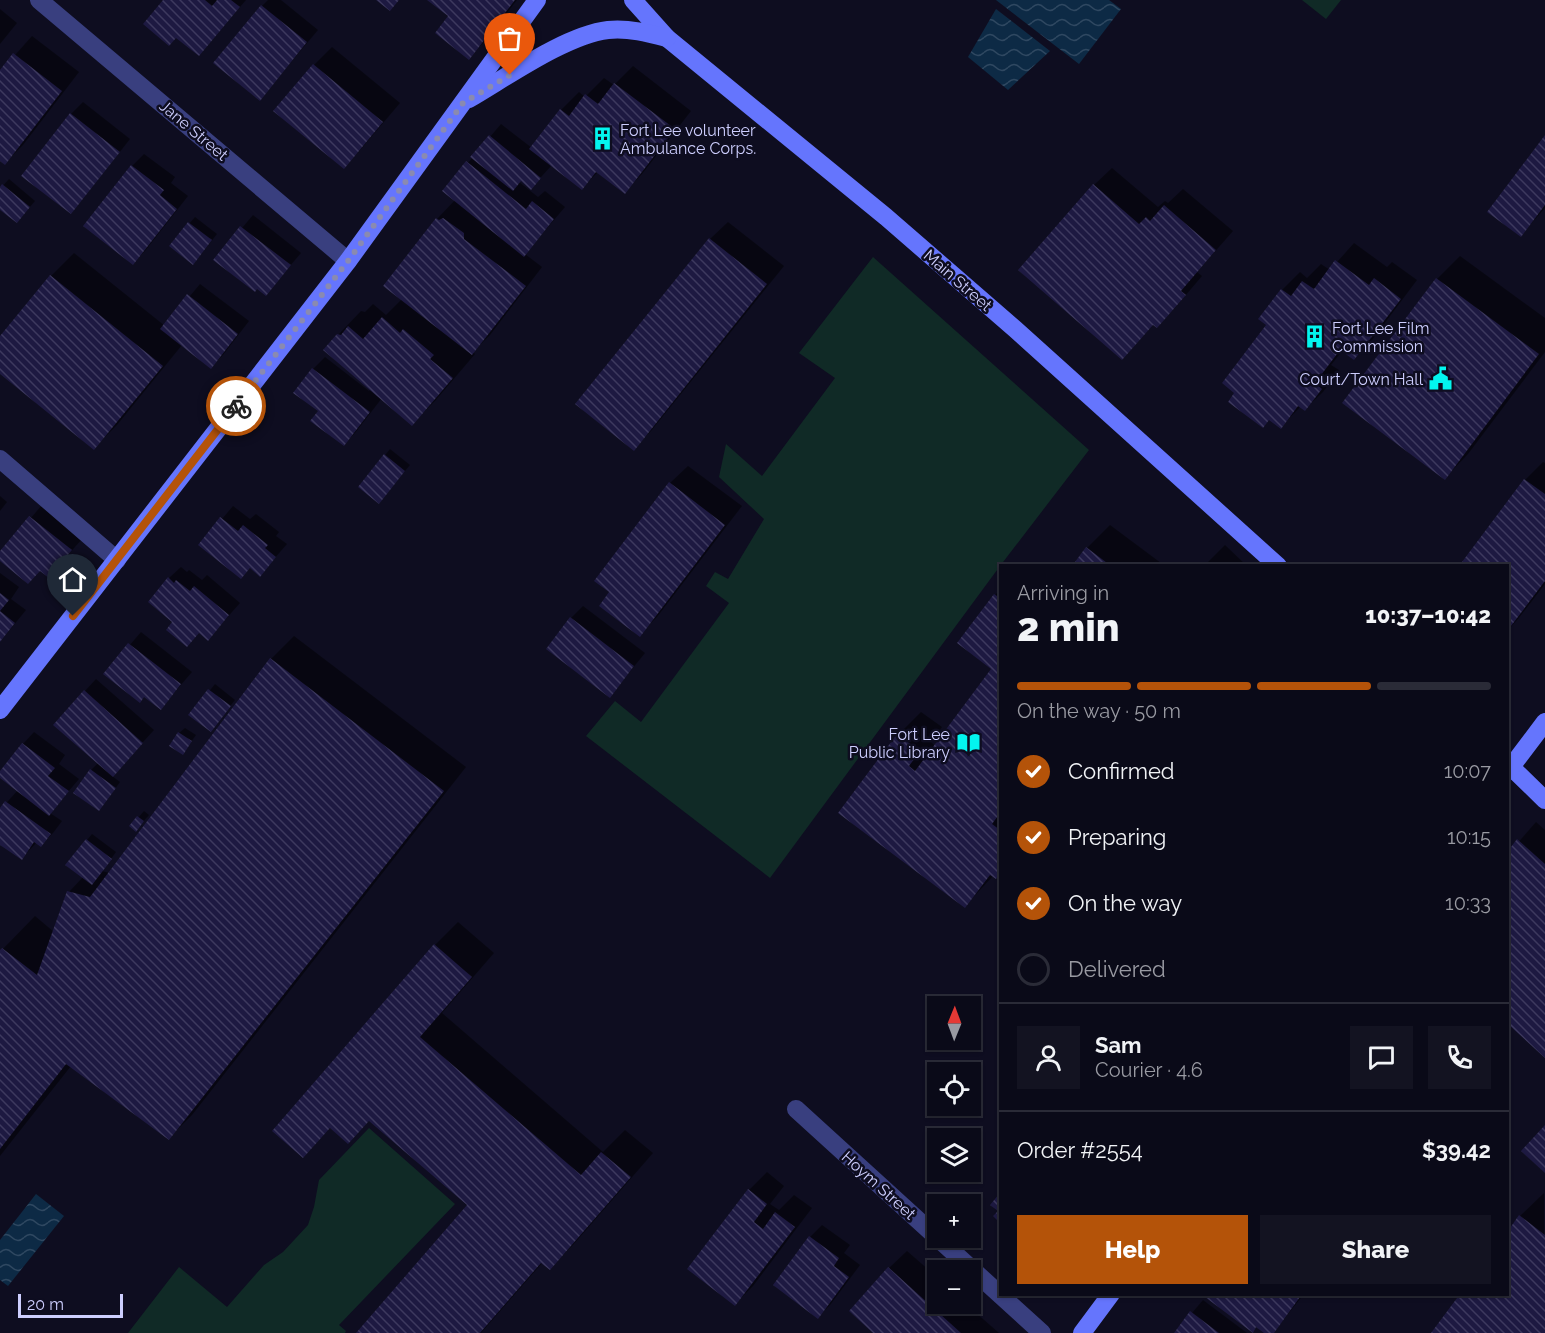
<!DOCTYPE html>
<html lang="en">
<head>
<meta charset="utf-8">
<style>
  :root { --surface:#0a0a18; --page:#131321; --text:#f1f3f6; --muted:#999aa2; --line:#2a2b37; --accent:#b45309 }
  body { margin:0; font-family:Raleway,sans-serif; background:var(--page); color:var(--text); height:100vh; display:flex; flex-direction:column; font-size:22px; white-space:nowrap }
  * { box-sizing:border-box; margin:0 }
  p { font-size:20px; color:var(--muted) }
  .icon { flex:none; width:33px; height:33px; fill:none; stroke:currentColor; stroke-width:2; stroke-linecap:round; stroke-linejoin:round }
  .map { position:relative; flex:1; overflow:hidden }
  .drawer { position:absolute; left:999px; top:564px; width:510px; height:732px; display:flex; flex-direction:column; background:var(--surface); border-radius:0px; box-shadow:0 2px 4px #0004,0 0 0 2px var(--line) }
  .drawer>* { flex:none }
  .needle { width:39px; rotate:1deg }
  .buttons { position:absolute; left:927px; top:996px; display:grid; gap:12px }
  .buttons a { display:grid; place-items:center; width:54px; height:54px; border-radius:0px; background:var(--surface); box-shadow:0 2px 4px #0004,0 0 0 2px var(--line); font-size:30px }
  .scale { position:absolute; left:18px; bottom:15px; width:105px; box-sizing:border-box; padding-left:6px; border:3px solid #cdcefe; border-top:0; font-size:16px; line-height:21px; white-space:nowrap; color:#cdcefe; -webkit-text-stroke:4px #0e0d20; paint-order:stroke }
  .pin { position:absolute; display:grid; place-items:center; width:51px; height:51px; color:#fff; margin:-62px -26px; border-radius:50% 50% 50% 0; rotate:-45deg; box-shadow:0 0 6px #0007 }
  .pin .icon { rotate:45deg }
  .courier { position:absolute; display:grid; place-items:center; width:60px; height:60px; margin:-30px; border:4px solid #b45309; border-radius:50%; background:#fff; color:#222; box-shadow:0 2px 8px #0007 }
  .head em { font-style:normal; font-weight:800 }
  .head div { display:flex; flex-direction:column-reverse }
  .head { display:flex; align-items:center; justify-content:space-between; height:102px; padding:0 18px }
  h1 { font-size:39px; font-weight:800; line-height:45px }
  .bar { display:grid; grid-template-columns:repeat(4,1fr); gap:9px 6px; align-content:center; height:72px; padding:0 18px }
  .bar i { height:8px; border-radius:4px; background:var(--line) }
  .bar .selected { background:var(--accent) }
  .bar p { grid-column:span 4 }
  .line { display:flex; align-items:center; gap:15px; padding:0 18px; border-top:2px solid var(--line) }
  .line div { flex:1 }
  .round { display:grid; place-items:center; flex:none; width:63px; height:63px; border-radius:0px; background:var(--page) }
  ol { padding:0 18px; list-style:none }
  li { display:flex; align-items:center; gap:18px; height:66px }
  li p { margin-inline-start:auto }
  li .icon { padding:6px; border-radius:50%; background:var(--accent); color:#fff; stroke-width:4 }
  li:last-child { color:var(--muted) }
  li i { width:33px; height:33px; border:3px solid var(--line); border-radius:50% }
  .cta { display:flex; gap:12px; margin-top:auto; padding:12px 18px }
  .cta a { flex:1; height:69px; border-radius:0px; background:var(--accent); color:#fff; font-size:24px; font-weight:800; line-height:69px; text-align:center }
  .cta a+a { background:var(--page); color:var(--text) }
  .map>svg:first-child { display:block }
  .green { fill:#102a26 }
  .water { fill:url(#water-waves) }
  .shadow { fill:#0007 }
  .building { fill:url(#building-back-hatch) }
  .lines { fill:none; stroke-linecap:round; stroke-linejoin:round }
  .street { stroke:#393f7f; stroke-width:18 }
  .secondary { stroke:#6575fd; stroke-width:18 }
  .done { stroke:#8a8ab0; stroke-width:6; stroke-dasharray:0 10.8 }
  .route { stroke:#b45309; stroke-width:8 }
  .labels { text-anchor:middle; stroke-width:5; stroke-linejoin:round; paint-order:stroke }
  .street-label { font-size:16px; fill:#cdcefe; stroke:#0e0d20 }
  .poi-label { font-size:16px; fill:#cdcefe; stroke:#0e0d20; text-anchor:start }
</style>
</head>
<body>
<div class="map">
<svg width="1545" height="1333" viewBox="0 0 1545 1333">
  <defs>
    <pattern id="water-waves" width="16" height="10" patternUnits="userSpaceOnUse" patternTransform="scale(1.5)"><rect width="16" height="10" fill="#0d2a45"/><path d="M0 5q4-4 8 0t8 0" fill="none" stroke="#2f4861"/></pattern>
    <pattern id="building-back-hatch" width="6" height="6" patternUnits="userSpaceOnUse" patternTransform="scale(1.5)"><rect width="6" height="6" fill="#1d1941"/><path d="M-1 5l2 2M0 0l6 6M5-1l2 2" fill="none" stroke="#3d395e"/></pattern>
  </defs>
  <rect width="100%" height="100%" fill="#0e0d20"/>
  <!-- green -->
  <g class="green">
    <polygon points="1302,0 1341,0 1326,19"/>
    <polygon points="873,257 1089,450 1000,566 770,878 586,736 615,701 641,722 729,603 706,586 715,572 728,579 764,519 719,477 726,444 762,476 835,378 799,353"/>
    <polygon points="369,1128 455,1204 339,1325 346,1331 345,1333 128,1333 179,1267 227,1307 264,1265 283,1252 308,1225 314,1207 319,1180"/>
  </g>
  <!-- water -->
  <g class="water">
    <polygon points="996,0 1109,0 1121,9 1079,64"/>
    <polygon points="996,9 1050,51 1008,90 968,57"/>
    <polygon points="36,1194 64,1216 8,1286 0,1280 0,1240"/>
  </g>
  <!-- shadow -->
  <g class="shadow">
    <polygon points="165,0 246,0 210,42"/>
    <polygon points="268,0 281,0 318,30 260,99 262,6"/>
    <polygon points="429,0 517,0 486,40 468,58 450,16"/>
    <polygon points="0,9 17,23 0,44"/>
    <polygon points="32,36 79,72 23,145 5,163 0,159 0,72"/>
    <polygon points="332,47 400,103 361,149 344,167 314,65"/>
    <polygon points="633,66 691,111 642,174 625,192 598,172 582,188 552,165 531,188 522,180 519,182 538,197 545,191 565,207 525,254 542,267 490,335 473,352 475,354 435,401 412,424 382,398 355,433 344,444 320,411 313,369 325,357 369,391 371,389 338,335 361,311 365,312 373,304 386,315 402,299 437,219 455,200 444,191 501,124 532,148 561,110 579,92 585,97 604,78 614,85"/>
    <polygon points="83,102 130,139 82,200 70,212 23,175 71,114"/>
    <polygon points="1545,137 1545,208 1521,235"/>
    <polygon points="144,154 175,177 171,183 188,196 145,251 133,263 85,226 132,166"/>
    <polygon points="1112,168 1158,207 1165,201 1168,203 1183,189 1233,231 1197,272 1202,276 1174,309 1157,326 1154,324 1122,358 1094,185"/>
    <polygon points="9,179 35,201 22,216 0,208 0,189"/>
    <polygon points="253,215 301,253 266,294 215,260"/>
    <polygon points="195,217 217,234 199,257 171,245"/>
    <polygon points="728,222 784,266 651,431 633,449 710,239"/>
    <polygon points="1354,243 1387,267 1392,262 1417,280 1372,340 1354,358 1343,350 1331,365 1339,370 1323,392 1305,409 1301,406 1281,427 1236,392 1282,290 1300,272 1307,278 1321,264 1330,270"/>
    <polygon points="74,253 165,326 200,284 249,321 223,355 211,367 182,345 117,425 94,448 0,372 0,338 51,276"/>
    <polygon points="1460,256 1545,318 1545,352 1468,454 1445,478 1437,279"/>
    <polygon points="390,449 410,465 384,496 360,487"/>
    <polygon points="1543,462 1545,463 1545,584 1518,619 1508,630 1508,566 1460,566 1525,480"/>
    <polygon points="688,466 742,506 657,617 639,635 670,483"/>
    <polygon points="0,496 7,502 0,511"/>
    <polygon points="42,505 83,538 49,576 41,570 0,560 0,554"/>
    <polygon points="233,506 250,519 256,514 279,532 276,536 287,544 260,575 251,567 241,577 200,545"/>
    <polygon points="1110,525 1165,566 1074,566 1087,548"/>
    <polygon points="1225,545 1247,566 1204,566"/>
    <polygon points="181,567 187,572 189,570 202,580 207,575 240,603 208,639 200,632 174,622 169,578"/>
    <polygon points="0,573 19,587 11,599 26,610 0,642"/>
    <polygon points="1000,589 1000,872 996,877 993,876 965,906 840,813 898,735 921,712 942,727 931,742 935,746 993,668 959,643"/>
    <polygon points="583,606 645,653 610,696 571,618"/>
    <polygon points="141,632 192,672 161,708 145,696 105,674"/>
    <polygon points="294,636 466,767 192,1115 169,1138 71,1066 0,1156 0,952 35,916 54,932 69,892 83,877 87,840 92,834 116,852 102,871 109,873 271,659"/>
    <polygon points="96,679 154,730 112,776 120,782 104,804 91,770 98,763 85,691"/>
    <polygon points="215,684 235,700 216,724 191,714"/>
    <polygon points="185,728 196,735 183,753 179,733"/>
    <polygon points="34,732 65,755 59,764 79,779 50,813 62,821 53,833 41,845 37,842 22,858 0,843 0,810 18,790 0,776 0,774 23,744"/>
    <polygon points="144,811 149,815 141,824 131,826"/>
    <polygon points="1536,822 1545,830 1545,1056 1508,1022 1508,854"/>
    <polygon points="458,922 494,953 442,1013 603,1152 625,1130 653,1153 573,1245 550,1268 543,1262 481,1333 358,1333 469,1205 370,1120 348,1142 331,1127 303,1156 435,945"/>
    <polygon points="767,1172 784,1186 770,1204 779,1210 794,1195 812,1208 753,1286 735,1304 749,1190"/>
    <polygon points="1544,1193 1545,1333 1433,1333 1508,1294 1508,1234 1520,1216"/>
    <polygon points="822,1225 850,1245 844,1253 860,1265 830,1305 818,1317 775,1284 810,1237"/>
    <polygon points="907,1251 938,1278 938,1304 966,1304 999,1333 875,1333 889,1268"/>
    <polygon points="1209,1294 1304,1294 1273,1333 1266,1333 1257,1326 1252,1331"/>
    <polygon points="1203,1300 1247,1333 1175,1333"/>
  </g>
  <!-- building -->
  <g class="building">
    <polygon points="163,0 205,0 212,6 217,0 231,0 240,7 199,56 176,38 169,46 143,24"/>
    <polygon points="376,0 399,0 390,11"/>
    <polygon points="427,0 515,0 469,60 435,33 448,16"/>
    <polygon points="261,5 307,42 260,101 213,63"/>
    <polygon points="13,53 62,91 5,165 0,161 0,70"/>
    <polygon points="313,64 383,122 344,169 273,111"/>
    <polygon points="614,83 675,129 625,194 596,172 582,190 529,149 560,109 569,116 585,94 598,104"/>
    <polygon points="70,113 120,152 71,214 21,176"/>
    <polygon points="489,135 541,178 531,190 521,181 513,191 470,157"/>
    <polygon points="1545,135 1545,205 1521,237 1487,212"/>
    <polygon points="466,161 526,209 532,201 554,219 524,257 442,191"/>
    <polygon points="131,165 164,190 160,195 177,209 133,265 83,226"/>
    <polygon points="2,184 30,207 17,223 0,210 0,187"/>
    <polygon points="1093,184 1139,224 1146,217 1150,221 1164,205 1216,250 1181,291 1186,295 1157,328 1153,325 1122,360 1018,270"/>
    <polygon points="436,218 439,220 443,218 464,233 464,239 526,286 472,355 383,286"/>
    <polygon points="188,222 212,240 193,265 169,246"/>
    <polygon points="240,226 291,265 266,296 257,289 255,292 213,260"/>
    <polygon points="709,238 767,284 634,451 575,404"/>
    <polygon points="1335,260 1369,285 1374,278 1401,299 1354,360 1340,350 1315,383 1322,389 1305,411 1298,406 1281,429 1269,420 1263,428 1228,402 1234,393 1222,383 1266,325 1258,319 1281,289 1291,296 1302,281 1314,289"/>
    <polygon points="50,275 163,366 94,450 0,374 0,336"/>
    <polygon points="1436,278 1539,354 1445,480 1342,403"/>
    <polygon points="187,294 238,334 211,369 160,329"/>
    <polygon points="382,317 400,333 403,329 434,355 430,359 453,378 412,426 323,350 337,334 341,335 348,326 363,339"/>
    <polygon points="312,368 370,412 344,446 310,421 318,411 293,393"/>
    <polygon points="384,454 405,471 379,504 358,487"/>
    <polygon points="1524,479 1545,494 1545,581 1508,630 1508,566 1459,566"/>
    <polygon points="669,482 725,525 640,637 599,606 609,592 594,581"/>
    <polygon points="29,516 72,550 49,578 40,571 28,584 0,561 0,551"/>
    <polygon points="220,517 238,531 243,525 268,545 265,548 276,557 260,577 250,568 241,579 198,545"/>
    <polygon points="1086,547 1111,566 1072,566"/>
    <polygon points="168,577 174,583 176,580 190,591 194,586 229,615 208,641 199,633 187,647 166,630 172,622 148,602"/>
    <polygon points="0,593 9,600 0,611"/>
    <polygon points="994,594 1000,598 1000,813 992,824 1000,830 1000,873 996,879 990,875 965,908 838,813 897,734 920,751 909,766 915,771 991,669 957,643"/>
    <polygon points="0,611 15,623 0,642"/>
    <polygon points="570,617 634,666 610,698 546,649"/>
    <polygon points="128,643 181,684 161,710 144,697 140,703 103,674"/>
    <polygon points="270,658 444,791 169,1140 66,1064 0,1149 0,950 2,948 37,975 67,891 90,897"/>
    <polygon points="208,689 231,706 211,732 188,715"/>
    <polygon points="84,690 143,743 113,777 53,725"/>
    <polygon points="178,732 192,741 183,755 169,746"/>
    <polygon points="22,743 55,768 48,776 69,791 49,816 0,778 0,771"/>
    <polygon points="90,769 116,788 99,811 73,793"/>
    <polygon points="5,801 51,834 41,847 34,842 22,860 0,845 0,808"/>
    <polygon points="137,816 144,821 136,832 129,826"/>
    <polygon points="86,839 112,859 92,885 65,865"/>
    <polygon points="1517,839 1545,864 1545,1058 1508,1024 1508,851"/>
    <polygon points="434,944 472,977 420,1037 581,1175 601,1152 631,1177 550,1270 541,1263 480,1333 356,1333 467,1205 369,1121 348,1144 330,1128 303,1158 272,1131"/>
    <polygon points="1545,1125 1545,1173 1521,1151"/>
    <polygon points="748,1189 767,1204 754,1222 763,1229 775,1212 795,1227 735,1306 687,1269"/>
    <polygon points="1000,1193 1000,1223 993,1216 998,1211 990,1205"/>
    <polygon points="1519,1215 1545,1235 1545,1333 1431,1333 1460,1294 1508,1294 1508,1231"/>
    <polygon points="809,1236 839,1258 834,1266 849,1277 818,1319 773,1285"/>
    <polygon points="888,1267 961,1333 873,1333 849,1311"/>
    <polygon points="1207,1294 1297,1294 1300,1297 1274,1333 1264,1333 1256,1327 1253,1333 1205,1297"/>
    <polygon points="1190,1311 1219,1333 1174,1333"/>
  </g>
  <g class="lines">
    <!-- street -->
    <g class="street">
      <polyline points="39,0 348,261"/>
      <polyline points="0,459 117,560"/>
      <polyline points="796,1109 1042,1333"/>
    </g>
    <!-- secondary -->
    <g class="secondary">
      <polyline points="633,0 667,38 886,217 1015,329 1278,566"/>
      <path d="M469,99C507,77 566,35 608,30C629,28 648,33 667,38"/>
      <polyline points="0,710 348,261 537,0"/>
      <polyline points="1508,764 1545,800"/>
      <polyline points="1508,771 1545,722"/>
      <polyline points="1082,1333 1111,1294"/>
    </g>
  </g>
  <g class="lines">
    <!-- done -->
    <polyline class="done" points="236,406 348,261 463,103 510,75"/>
    <!-- route -->
    <polyline class="route" points="73,616 236,406"/>
  </g>
  <!-- icons -->
  <defs>
    <symbol id="building-bare" viewBox="-9 -9 18 18"><path d="M-4-6H4V6H1V3H-1V6H-4ZM-2.5-4.3h1.7v1.8h-1.7ZM.8-4.3h1.7v1.8H.8ZM-2.5-1h1.7V.8h-1.7ZM.8-1h1.7V.8H.8Z" fill="#03f5ef" stroke="#0e0d20" stroke-width="2.5" paint-order="stroke"/></symbol>
    <symbol id="civic-bare" viewBox="-9 -9 18 18"><path d="M-.6-6.5H3V-4.5H.6V-3L4-1V1h2V6H-6V1h2V-1L-.6-3ZM-1.2 2.5V6h2.4V2.5Z" fill="#03f5ef" stroke="#0e0d20" stroke-width="2.5" paint-order="stroke"/></symbol>
    <symbol id="library-bare" viewBox="-9 -9 18 18"><path d="M-6-4Q-3-5.5-.7-3.5V5Q-3 3-6 4ZM6-4Q3-5.5 .7-3.5V5Q3 3 6 4Z" fill="#03f5ef" stroke="#0e0d20" stroke-width="2.5" paint-order="stroke"/></symbol>
  </defs>
  <g fill-rule="evenodd">
    <use href="#building-bare" x="586" y="122" width="33" height="33"/>
    <use href="#building-bare" x="1298" y="320" width="33" height="33"/>
    <use href="#civic-bare" x="1424" y="362" width="33" height="33"/>
    <use href="#library-bare" x="952" y="726" width="33" height="33"/>
  </g>
  <g class="labels">
    <!-- street labels -->
    <g class="street-label">
      <text transform="translate(194 130) rotate(40)" y="6">Jane Street</text>
      <text transform="translate(958 280) rotate(41)" y="6">Main Street</text>
      <text transform="translate(879 1185) rotate(42)" y="6">Hoym Street</text>
    </g>
    <!-- poi labels -->
    <g class="poi-label">
      <text x="620" y="136">Fort Lee volunteer<tspan x="620" dy="18">Ambulance Corps.</tspan></text>
      <text x="1332" y="334">Fort Lee Film<tspan x="1332" dy="18">Commission</tspan></text>
      <text x="1423" y="385" text-anchor="end">Court/Town Hall</text>
      <text x="950" y="740" text-anchor="end">Fort Lee<tspan x="950" dy="18">Public Library</tspan></text>
    </g>
  </g>
</svg>
<div class="buttons">
<a><svg class="needle" viewBox="-14 -14 28 28"><path d="M0-13l5 13h-10z" fill="#e53935"/><path d="M0 13l5-13h-10z" fill="#999aa2"/></svg></a>
<a><svg class="icon" aria-label="locate" viewBox="0 0 24 24"><circle cx="12" cy="12" r="6"/><path d="M12 2v4M12 18v4M2 12h4M18 12h4"/></svg></a>
<a><svg class="icon" aria-label="layers" viewBox="0 0 24 24"><path d="M12 4l9 5-9 5-9-5zM3 14l9 5 9-5"/></svg></a>
<a>+</a>
<a>−</a>
</div>
<div class="scale">20 m</div>
<div class="pin" style="left:510px;top:75px;background:#ea580c"><svg class="icon" aria-label="bag" viewBox="0 0 24 24"><path d="M5 8h14l-1 12H6zM9 8a3 3 0 0 1 6 0"/></svg></div>
<div class="pin" style="left:73px;top:616px;background:#1f2937"><svg class="icon" aria-label="home" viewBox="0 0 24 24"><path d="M3 11l9-7 9 7M6 9v11h12V9"/></svg></div>
<div class="courier" style="left:236px;top:406px"><svg class="icon" aria-label="bike" viewBox="0 0 24 24"><circle cx="6" cy="16" r="4"/><circle cx="18" cy="16" r="4"/><path d="M6 16l4-8h5l3 8M10 8l3 8H6M13 5h3"/></svg></div>
<section class="drawer">
<div class="head"><div><h1>2 min</h1><p>Arriving in</p></div><em>10:37–10:42</em></div>
<div class="bar"><i class="selected"></i><i class="selected"></i><i class="selected"></i><i></i><p>On the way · 50 m</p></div>
<ol>
<li><svg class="icon" aria-label="check" viewBox="0 0 24 24"><path d="M5 12l5 5 9-10"/></svg>Confirmed<p>10:07</p></li>
<li><svg class="icon" aria-label="check" viewBox="0 0 24 24"><path d="M5 12l5 5 9-10"/></svg>Preparing<p>10:15</p></li>
<li><svg class="icon" aria-label="check" viewBox="0 0 24 24"><path d="M5 12l5 5 9-10"/></svg>On the way<p>10:33</p></li>
<li><i></i>Delivered</li>
</ol>
<div class="line" style="height:108px"><a class="round"><svg class="icon" aria-label="person" viewBox="0 0 24 24"><circle cx="12" cy="8" r="4"/><path d="M4 21q1-7 8-7t8 7"/></svg></a><div><b>Sam</b><p>Courier · 4.6</p></div><a class="round"><svg class="icon" aria-label="chat" viewBox="0 0 24 24"><path d="M4 5h16v11H9l-5 4z"/></svg></a><a class="round"><svg class="icon" aria-label="phone" viewBox="0 0 24 24"><path d="M5 4h4l2 5-3 2q2 4 5 5l2-3 5 2v4C11 20 4 13 5 4z"/></svg></a></div>
<div class="line" style="height:78px"><div>Order #2554</div><b>$39.42</b></div>
<div class="cta"><a>Help</a><a>Share</a></div>
</section>
</div>
</body>
</html>
